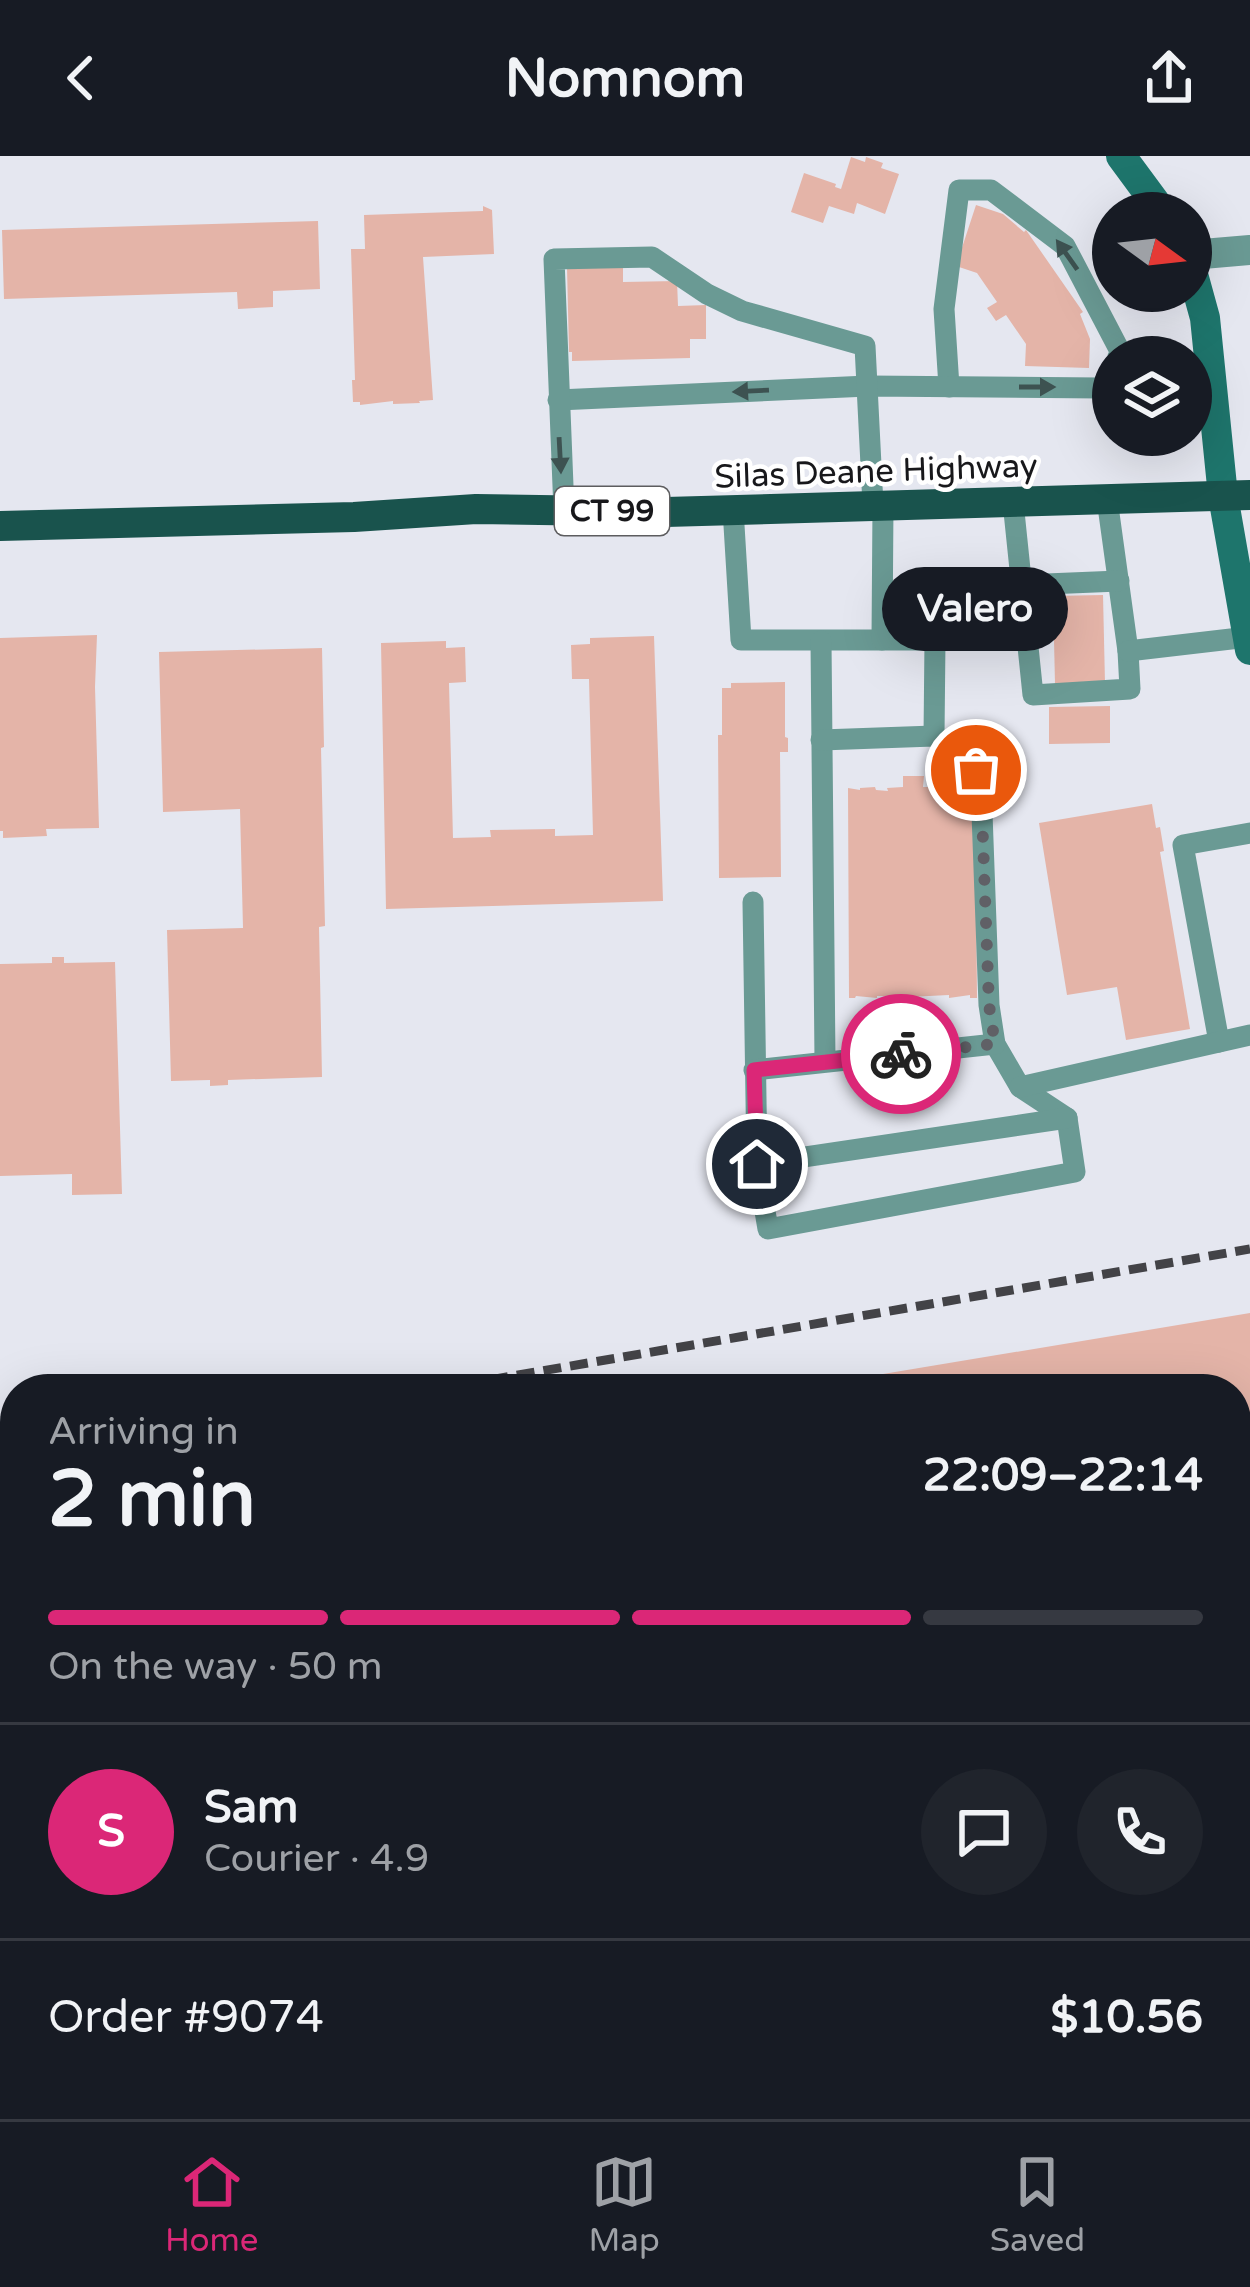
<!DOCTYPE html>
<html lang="en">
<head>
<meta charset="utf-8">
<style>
  :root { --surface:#171b24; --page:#20242c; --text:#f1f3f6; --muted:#9ea1a6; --line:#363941; --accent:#db2777 }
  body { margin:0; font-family:"Varela Round",sans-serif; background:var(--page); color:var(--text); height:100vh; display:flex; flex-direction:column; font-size:45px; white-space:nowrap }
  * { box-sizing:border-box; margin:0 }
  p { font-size:39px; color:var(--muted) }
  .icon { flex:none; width:66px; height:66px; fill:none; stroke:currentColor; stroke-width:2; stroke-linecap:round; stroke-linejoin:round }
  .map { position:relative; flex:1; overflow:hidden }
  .details { position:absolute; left:0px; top:1218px; width:1251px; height:747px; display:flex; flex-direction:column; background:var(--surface); border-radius:48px 48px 0 0; box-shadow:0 12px 48px #0002 }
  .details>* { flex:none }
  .needle { width:78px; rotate:105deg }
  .buttons { position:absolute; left:1092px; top:36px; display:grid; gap:24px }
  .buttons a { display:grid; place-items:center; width:120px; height:120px; border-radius:50%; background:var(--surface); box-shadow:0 12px 48px #0002; font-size:60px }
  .pin { position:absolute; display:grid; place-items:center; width:102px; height:102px; color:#fff; margin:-51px; border:6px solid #fff; border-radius:50%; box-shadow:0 3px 12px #0007 }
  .courier { position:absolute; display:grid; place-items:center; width:120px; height:120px; margin:-60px; border:9px solid #db2777; border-radius:50%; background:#fff; color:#222; box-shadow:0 3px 15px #0007 }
  .bubble { position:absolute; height:84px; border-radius:42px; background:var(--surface); box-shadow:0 12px 48px #0002; font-size:39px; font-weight:800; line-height:84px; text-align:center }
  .headline em { font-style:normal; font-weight:800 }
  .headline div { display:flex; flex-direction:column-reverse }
  .headline { display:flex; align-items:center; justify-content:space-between; height:204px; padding:0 48px }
  h1 { font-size:78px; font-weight:800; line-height:90px }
  .bar { display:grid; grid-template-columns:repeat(4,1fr); gap:18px 12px; align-content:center; height:144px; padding:0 48px }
  .bar i { height:15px; border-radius:9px; background:var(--line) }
  .bar .selected { background:var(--accent) }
  .bar p { grid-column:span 4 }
  .line { display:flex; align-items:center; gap:30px; padding:0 48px; border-top:3px solid var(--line) }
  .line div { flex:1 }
  .round { display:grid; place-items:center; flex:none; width:126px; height:126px; border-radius:63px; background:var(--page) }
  header { display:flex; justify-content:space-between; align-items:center; height:156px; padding:0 48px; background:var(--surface); font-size:54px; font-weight:800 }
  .menu { display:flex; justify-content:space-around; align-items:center; height:168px; border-top:3px solid var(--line); background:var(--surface); font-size:33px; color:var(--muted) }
  .menu a { display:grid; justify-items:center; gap:6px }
  .menu .selected { color:var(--accent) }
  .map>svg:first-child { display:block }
  .building { fill:#e4b4a8 }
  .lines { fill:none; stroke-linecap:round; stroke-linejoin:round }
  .lane { stroke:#6a9a94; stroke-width:21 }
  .street { stroke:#6a9a94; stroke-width:30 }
  .secondary { stroke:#1e756c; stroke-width:30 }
  .primary { stroke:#19534d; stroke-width:30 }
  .rail { stroke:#434347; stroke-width:9; stroke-dasharray:18 9; stroke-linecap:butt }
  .oneway { fill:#3d5251 }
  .done { stroke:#606066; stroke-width:12; stroke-dasharray:0 21.6 }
  .route { stroke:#db2777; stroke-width:15 }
  .labels { text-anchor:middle; stroke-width:9; stroke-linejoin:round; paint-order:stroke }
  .shield { fill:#fff; stroke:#5d5d5f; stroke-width:3 }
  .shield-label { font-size:30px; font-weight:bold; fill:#18181b }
  .street-label { font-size:33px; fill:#18181b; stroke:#fff }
</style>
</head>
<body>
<header><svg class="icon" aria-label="back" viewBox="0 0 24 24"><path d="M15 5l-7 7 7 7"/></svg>Nomnom<svg class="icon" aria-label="share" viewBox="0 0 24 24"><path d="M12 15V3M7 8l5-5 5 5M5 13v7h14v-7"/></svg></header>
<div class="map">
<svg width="1250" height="1963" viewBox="0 0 1250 1963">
  <rect width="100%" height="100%" fill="#e5e7f0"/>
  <!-- building -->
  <g class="building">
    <polygon points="851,1 865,6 866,1 883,7 881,12 899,18 885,58 857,47 854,58 829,50 823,67 791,56 804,17 836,28 835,31 841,33"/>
    <polygon points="976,49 1003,58 1024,76 1026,74 1083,156 1080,158 1090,183 1089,212 1025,210 1026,188 1006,159 996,165 987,152 997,146 977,117 956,110"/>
    <polygon points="483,50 492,54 494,98 423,101 433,244 419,245 420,247 393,248 393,245 360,249 360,246 353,246 352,224 355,224 351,93 365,93 364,59 483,55"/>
    <polygon points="318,65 320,133 273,135 273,151 238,153 237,136 4,143 2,74"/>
    <polygon points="623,110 623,126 677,125 678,150 706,149 706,183 690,183 690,202 572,205 572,196 569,196 567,111"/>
    <polygon points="1103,439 1105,527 1055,528 1053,440"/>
    <polygon points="97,479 95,531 99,672 46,673 47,680 3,682 3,675 0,675 0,482"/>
    <polygon points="654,480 663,745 386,753 381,487 446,485 446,492 465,491 466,526 449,527 453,682 491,681 490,674 555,673 555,680 593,679 589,523 572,523 571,489 590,488 590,482"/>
    <polygon points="322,492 324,591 321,592 325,770 319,771 322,921 228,924 228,929 210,930 210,924 171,925 167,774 243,772 240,653 163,656 159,496"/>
    <polygon points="785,526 785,581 788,582 788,596 780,596 781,721 719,722 718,579 722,579 722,532 731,532 731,527"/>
    <polygon points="1110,550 1110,587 1049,588 1049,551"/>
    <polygon points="903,620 924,620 923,631 937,631 936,634 963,631 963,634 969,634 969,632 975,632 977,842 970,842 970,839 949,842 949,839 888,842 888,840 877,840 877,842 856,840 855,842 849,842 848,632 860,634 860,632 875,631 876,634 888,635 887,632 903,631"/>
    <polygon points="1152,648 1156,672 1160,671 1164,695 1160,696 1190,873 1126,884 1117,831 1067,839 1039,667"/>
    <polygon points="52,801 64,801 64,807 115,806 122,1038 72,1039 72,1018 0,1020 0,808 52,807"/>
    <polygon points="1250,1157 1250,1440 1236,1443 1236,1233 805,1233 805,1231"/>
    <polygon points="0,1796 15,1796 15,1866 0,1865"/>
  </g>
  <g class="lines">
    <!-- lane -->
    <g class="lane">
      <polyline points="949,231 944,153 959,34 991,34 1065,90 1121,197 1118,201"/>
      <polyline points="558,244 868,230 1101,232 1113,210"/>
      <polyline points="1013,346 1033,539 1130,533 1128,495 1107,343"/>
      <polyline points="733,353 741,484 935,484 934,580"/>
      <polyline points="564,355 554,103 652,101 707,138 742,155 865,190 873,349"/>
      <polyline points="1022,429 1119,425"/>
      <polyline points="882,484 883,349"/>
      <polyline points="821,485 825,905"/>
      <polyline points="1128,495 1248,481"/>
      <polyline points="753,746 757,1008 768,1073 1075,1016 1067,962 1020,931 995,888 989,849 981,630 977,614 934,580 821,584"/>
      <polyline points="1219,886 1183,689 1250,677"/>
      <polyline points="754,914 995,888"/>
      <polyline points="1020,931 1250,879"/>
      <polyline points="757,1008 1067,962"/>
    </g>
    <!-- street -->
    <polyline class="street" points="1191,99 1250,94"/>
    <!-- secondary -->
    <g class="secondary">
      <polyline points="1121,0 1163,57"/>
      <polyline points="1191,111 1205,162 1223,340 1250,494"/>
      <polyline points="1236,1893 1250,1889"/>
      <polyline points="1016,1963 1060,1950"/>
    </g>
    <!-- primary -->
    <polyline class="primary" points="0,370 354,361 476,353 666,356 1250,339"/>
    <!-- rail -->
    <g class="rail">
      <polyline points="437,1233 1250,1093"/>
      <polyline points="0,1309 15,1306"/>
    </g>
  </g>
  <!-- one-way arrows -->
  <defs><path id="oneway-solid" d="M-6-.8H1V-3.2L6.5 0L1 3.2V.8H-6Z" transform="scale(3)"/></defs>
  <g class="oneway">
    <use href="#oneway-solid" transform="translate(1067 99) rotate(-125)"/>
    <use href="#oneway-solid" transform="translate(1037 231)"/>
    <use href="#oneway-solid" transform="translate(751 235) rotate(177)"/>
    <use href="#oneway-solid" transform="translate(560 299) rotate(87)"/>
  </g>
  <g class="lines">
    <!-- done -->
    <polyline class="done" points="901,898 995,888 989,849 981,630 976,614"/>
    <!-- route -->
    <polyline class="route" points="757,1008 754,914 901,898"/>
  </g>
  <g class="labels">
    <!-- shield labels -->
    <rect class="shield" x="555" y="331" width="114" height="48" rx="9"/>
    <g class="shield-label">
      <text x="612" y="365">CT 99</text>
    </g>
    <!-- street labels -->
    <g class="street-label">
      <text transform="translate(876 314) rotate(-2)" y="12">Silas Deane Highway</text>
    </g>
  </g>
</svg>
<div class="buttons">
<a><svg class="needle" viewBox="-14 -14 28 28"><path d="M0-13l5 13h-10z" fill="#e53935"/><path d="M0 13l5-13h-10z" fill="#9ea1a6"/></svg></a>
<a><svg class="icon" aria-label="layers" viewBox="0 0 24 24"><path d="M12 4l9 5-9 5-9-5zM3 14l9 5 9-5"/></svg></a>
</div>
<div class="pin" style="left:976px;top:614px;background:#ea580c"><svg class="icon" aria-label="bag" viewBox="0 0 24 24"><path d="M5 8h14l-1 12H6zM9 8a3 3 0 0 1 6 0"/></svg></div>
<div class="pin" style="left:757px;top:1008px;background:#1f2937"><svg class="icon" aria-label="home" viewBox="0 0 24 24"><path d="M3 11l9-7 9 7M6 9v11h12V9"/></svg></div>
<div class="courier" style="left:901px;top:898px"><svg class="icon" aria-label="bike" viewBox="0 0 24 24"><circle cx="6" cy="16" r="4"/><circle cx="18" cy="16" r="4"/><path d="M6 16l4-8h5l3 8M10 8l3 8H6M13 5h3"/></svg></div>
<div class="bubble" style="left:882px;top:411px;width:186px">Valero</div>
<section class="details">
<div class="headline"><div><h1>2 min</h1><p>Arriving in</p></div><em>22:09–22:14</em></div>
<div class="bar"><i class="selected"></i><i class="selected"></i><i class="selected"></i><i></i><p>On the way · 50 m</p></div>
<div class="line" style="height:216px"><b class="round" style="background:var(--accent);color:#fff">S</b><div><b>Sam</b><p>Courier · 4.9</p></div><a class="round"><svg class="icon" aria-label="chat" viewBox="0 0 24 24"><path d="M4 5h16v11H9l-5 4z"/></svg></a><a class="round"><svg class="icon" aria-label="phone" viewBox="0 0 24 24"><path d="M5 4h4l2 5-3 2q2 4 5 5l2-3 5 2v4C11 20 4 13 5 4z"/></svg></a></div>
<div class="line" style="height:156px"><div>Order #9074</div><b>$10.56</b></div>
</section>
</div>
<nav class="menu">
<a class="selected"><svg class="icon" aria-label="home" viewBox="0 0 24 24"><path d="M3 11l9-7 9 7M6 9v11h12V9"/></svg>Home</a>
<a><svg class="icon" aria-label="map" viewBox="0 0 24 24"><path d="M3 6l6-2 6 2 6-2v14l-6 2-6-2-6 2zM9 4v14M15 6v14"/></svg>Map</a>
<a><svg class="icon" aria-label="saved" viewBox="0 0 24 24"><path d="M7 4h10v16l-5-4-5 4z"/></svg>Saved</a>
</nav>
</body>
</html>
